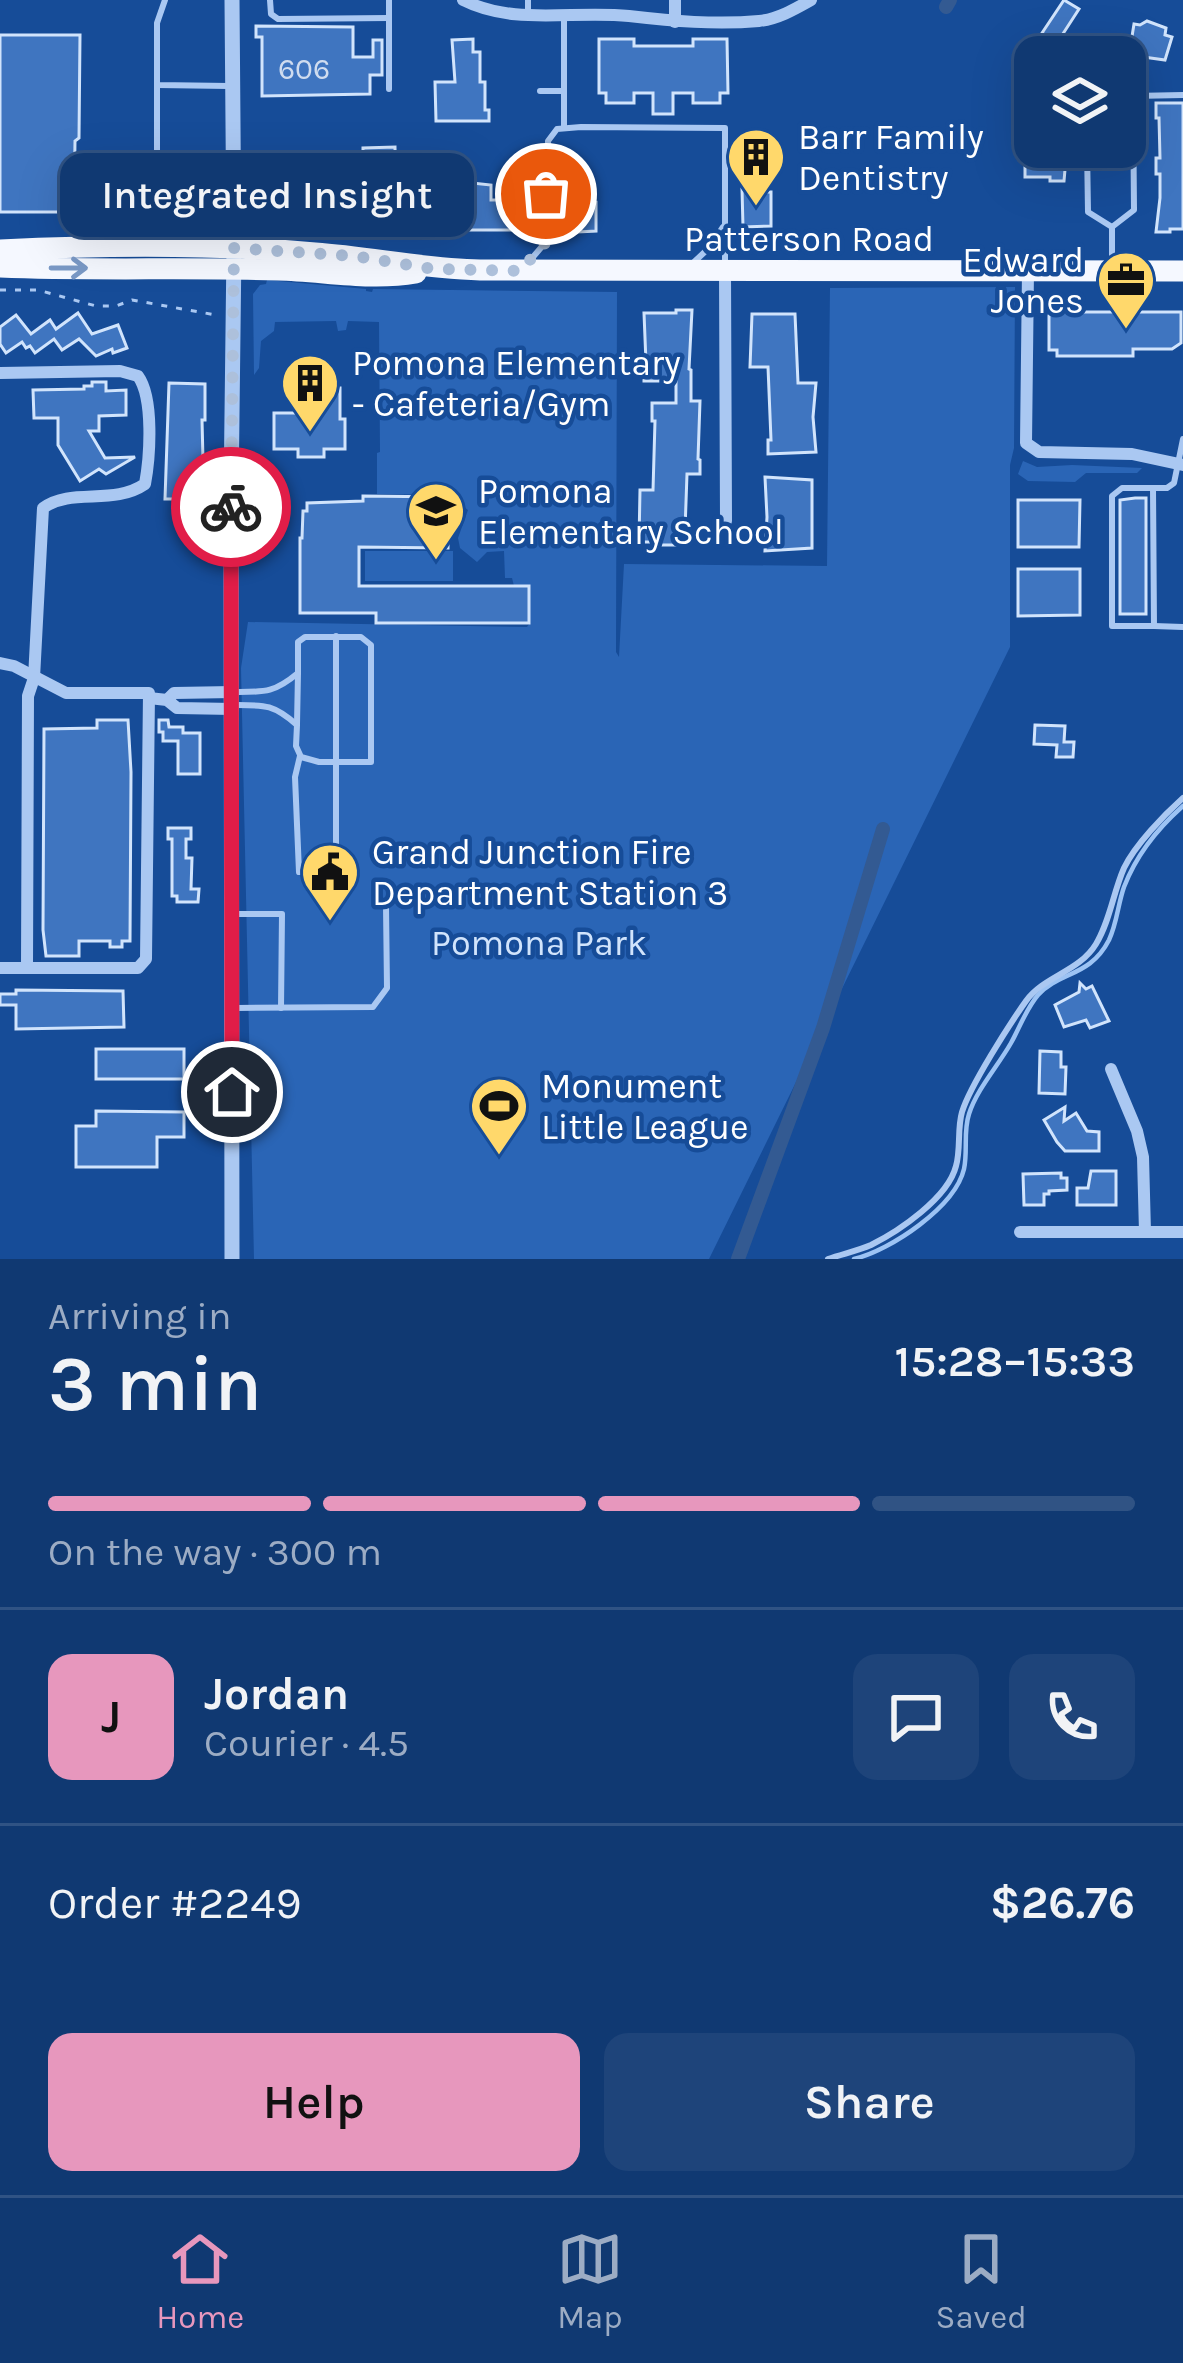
<!DOCTYPE html>
<html lang="en">
<head>
<meta charset="utf-8">
<style>
  :root { --surface:#103972; --page:#1e447a; --text:#f1f3f6; --muted:#9cacc4; --line:#305384; --accent:#e797bd }
  body { margin:0; font-family:Karla,sans-serif; background:var(--page); color:var(--text); height:100vh; display:flex; flex-direction:column; font-size:45px; white-space:nowrap }
  * { box-sizing:border-box; margin:0 }
  p { font-size:39px; color:var(--muted) }
  .icon { flex:none; width:66px; height:66px; fill:none; stroke:currentColor; stroke-width:2; stroke-linecap:round; stroke-linejoin:round }
  .map { position:relative; height:1259px; overflow:hidden }
  .panel { display:flex; flex-direction:column; background:var(--surface); flex:1 }
  .panel>* { flex:none }
  .tools { position:absolute; left:1014px; top:36px; display:grid; gap:24px }
  .tools a { display:grid; place-items:center; width:132px; height:132px; border-radius:24px; background:var(--surface); box-shadow:0 12px 48px #0002,0 0 0 3px var(--line); font-size:60px }
  .pin { position:absolute; display:grid; place-items:center; width:102px; height:102px; color:#fff; margin:-51px; border:6px solid #fff; border-radius:50%; box-shadow:0 3px 12px #0007 }
  .courier { position:absolute; display:grid; place-items:center; width:120px; height:120px; margin:-60px; border:9px solid #e11d48; border-radius:50%; background:#fff; color:#222; box-shadow:0 3px 15px #0007 }
  .bubble { position:absolute; height:84px; border-radius:24px; background:var(--surface); box-shadow:0 12px 48px #0002,0 0 0 3px var(--line); font-size:39px; font-weight:600; line-height:84px; text-align:center }
  .headline em { font-style:normal; font-weight:600 }
  .headline div { display:flex; flex-direction:column-reverse }
  .headline { display:flex; align-items:center; justify-content:space-between; height:204px; padding:0 48px }
  h1 { font-size:78px; font-weight:600; line-height:90px }
  .bar { display:grid; grid-template-columns:repeat(4,1fr); gap:18px 12px; align-content:center; height:144px; padding:0 48px }
  .bar i { height:15px; border-radius:9px; background:var(--line) }
  .bar .on { background:var(--accent) }
  .bar p { grid-column:span 4 }
  .line { display:flex; align-items:center; gap:30px; padding:0 48px; border-top:3px solid var(--line) }
  .line div { flex:1 }
  .round { display:grid; place-items:center; flex:none; width:126px; height:126px; border-radius:24px; background:var(--page) }
  .cta { display:flex; gap:24px; margin-top:auto; padding:24px 48px }
  .cta a { flex:1; height:138px; border-radius:24px; background:var(--accent); color:#111; font-size:48px; font-weight:600; line-height:138px; text-align:center }
  .cta a+a { background:var(--page); color:var(--text) }
  .tabs { display:flex; justify-content:space-around; align-items:center; height:168px; border-top:3px solid var(--line); background:var(--surface); font-size:33px; color:var(--muted) }
  .tabs a { display:grid; justify-items:center; gap:6px }
  .tabs .on { color:var(--accent) }
  .map>svg:first-child { display:block }
  .green { fill:#2a65b6 }
  .lines { fill:none; stroke-linecap:round; stroke-linejoin:round }
  .stream { stroke:#9cc3f4; stroke-width:4.5 }
  .canal { stroke:#335a92; stroke-width:14 }
  .building { fill:#3f75c0; stroke:#d1e4fc; stroke-width:3 }
  .path { stroke:#aac8f2; stroke-width:3; stroke-dasharray:6 9; stroke-linecap:butt }
  .service { stroke:#aac8f2; stroke-width:6 }
  .minor { stroke:#aac8f2; stroke-width:12 }
  .tertiary { stroke:#aac8f2; stroke-width:15 }
  .primary { stroke:#f5f8ff; stroke-width:21 }
  .oneway { stroke:#7a99c6 }
  .done { stroke:#adc0db; stroke-width:12; stroke-dasharray:0 21.6 }
  .route { stroke:#e11d48; stroke-width:15 }
  .labels { text-anchor:middle; stroke-width:9; stroke-linejoin:round; paint-order:stroke }
  .number-label { font-size:30px; fill:#cfdcef }
  .poi-label { font-size:36px; fill:#fff; stroke:#164c98; text-anchor:start }
  .street-label { font-size:36px; fill:#fff; stroke:#164c98 }
  .park-label { font-size:36px; fill:#d1e4fc; stroke:#164c98 }
</style>
</head>
<body>
<div class="map">
<svg width="1183" height="1259" viewBox="0 0 1183 1259">
  <rect width="100%" height="100%" fill="#164c98"/>
  <!-- green -->
  <g class="green">
    <polygon points="267,280 366,289 366,291 372,292 373,289 617,292 616,652 619,657 624,564 827,566 830,288 1015,287 1014,448 1010,465 1010,647 709,1259 254,1259 241,668 248,622 527,627 530,623 529,587 514,586 512,578 505,578 504,551 487,552 477,562 460,548 458,538 468,510 464,507 451,505 451,495 377,494 377,453 380,452 379,322 348,321 346,330 338,331 336,321 275,322 274,331 261,341 259,368 254,375 253,294 260,285 266,284"/>
    <polygon points="1023,461 1037,467 1072,465 1142,468 1137,473 1086,473 1075,482 1028,481 1018,474"/>
    <rect x="365" y="551" width="88" height="30"/>
  </g>
  <g class="lines">
    <!-- stream -->
    <path class="stream" d="M854,1259C891,1250 955,1207 964,1169C968,1151 963,1132 969,1114C977,1089 998,1066 1011,1043C1020,1027 1026,1009 1038,995C1060,971 1090,977 1109,940C1117,923 1118,904 1124,887C1136,856 1158,828 1183,806"/>
    <!-- canal -->
    <g class="canal">
      <polyline points="946,7 950,0"/>
      <polyline points="738,1259 823,1028 883,829"/>
    </g>
  </g>
  <!-- building -->
  <g class="building">
    <polygon points="1064,0 1079,9 1057,43 1042,33"/>
    <polygon points="1147,21 1166,28 1165,35 1172,37 1165,60 1129,55 1134,24 1140,25"/>
    <polygon points="256,26 353,27 353,57 373,57 373,40 382,40 382,75 370,75 370,94 262,96 262,37 256,37"/>
    <polygon points="0,35 80,35 79,138 75,141 74,212 0,212"/>
    <polygon points="473,39 473,52 480,52 480,82 485,82 485,110 489,110 489,121 436,121 435,82 455,82 452,40"/>
    <polygon points="599,39 634,39 634,46 693,46 693,39 727,39 728,93 720,93 720,103 693,103 693,93 673,93 673,114 653,114 653,93 634,93 634,103 606,103 606,93 599,93"/>
    <polygon points="1156,103 1183,103 1183,229 1170,229 1170,232 1156,232 1160,198 1160,174 1156,174 1156,158 1160,158 1159,118 1156,118"/>
    <polygon points="1017,114 1035,114 1035,147 1067,147 1064,181 1050,181 1050,177 1025,177 1025,143 1019,143"/>
    <polygon points="395,147 396,215 340,215 340,224 278,222 278,185 289,185 289,182 363,182 363,148"/>
    <polygon points="463,182 491,185 491,200 512,200 512,197 538,200 538,230 450,230 450,185 463,185"/>
    <polygon points="558,188 577,188 577,200 596,202 596,231 558,233"/>
    <polygon points="742,189 764,189 764,192 771,192 771,226 743,227"/>
    <polygon points="676,310 692,310 689,369 691,370 691,401 700,401 698,459 700,460 700,474 687,474 685,530 687,530 687,545 656,545 656,542 639,542 640,490 653,490 655,421 652,421 652,403 676,403 676,381 644,381 644,363 646,363 644,313 676,313"/>
    <polygon points="1049,312 1181,312 1181,343 1172,349 1133,349 1133,356 1057,356 1057,350 1049,350"/>
    <polygon points="78,313 92,334 118,325 127,348 113,353 112,349 96,356 79,339 62,350 54,339 35,353 30,346 26,348 22,342 6,353 0,344 0,327 16,315 31,334 50,320 56,329"/>
    <polygon points="752,314 795,314 798,383 816,383 813,417 816,452 768,454 768,440 771,440 768,367 750,367"/>
    <polygon points="92,382 106,382 106,391 126,390 126,415 99,416 99,431 89,431 105,458 135,457 106,474 99,469 80,481 58,445 58,418 34,418 33,390 84,389 84,386 92,386"/>
    <polygon points="169,383 205,384 205,420 202,420 204,499 165,499"/>
    <polygon points="299,388 340,388 340,419 345,419 345,449 324,449 324,457 298,457 298,449 274,449 274,413 299,413"/>
    <polygon points="765,477 812,480 812,548 765,551 767,517"/>
    <polygon points="363,496 448,497 448,548 359,547 359,586 529,586 529,623 376,623 376,613 300,613 300,538 302,538 303,511 307,511 307,503 363,501"/>
    <polygon points="1135,498 1146,498 1146,614 1120,614 1120,500"/>
    <polygon points="1018,500 1080,500 1079,547 1018,547"/>
    <polygon points="1018,569 1080,569 1080,615 1018,616"/>
    <polygon points="97,720 128,720 131,772 130,941 122,941 122,947 110,947 110,941 79,941 79,956 46,956 43,930 44,729 97,728"/>
    <polygon points="159,720 168,720 169,727 183,727 183,733 200,733 200,774 178,774 178,741 163,741 163,732 159,732"/>
    <polygon points="1035,725 1065,726 1064,742 1074,742 1073,757 1056,757 1057,745 1034,744"/>
    <polygon points="168,828 191,828 191,839 186,839 186,858 192,858 191,889 199,889 198,902 177,902 177,896 172,896 172,839 168,839"/>
    <polygon points="1080,983 1086,989 1092,986 1109,1021 1090,1028 1086,1020 1064,1027 1055,1005 1079,992"/>
    <polygon points="16,990 123,991 124,1027 16,1029 16,1005 0,1005 0,994 16,994"/>
    <rect x="96" y="1049" width="88" height="30"/>
    <polygon points="1040,1051 1061,1052 1061,1067 1066,1067 1065,1094 1039,1093"/>
    <polygon points="1065,1107 1064,1121 1076,1113 1087,1131 1099,1132 1099,1151 1065,1151 1057,1142 1044,1120"/>
    <polygon points="96,1111 184,1112 184,1137 157,1137 157,1167 76,1167 76,1126 96,1126"/>
    <polygon points="1091,1171 1116,1171 1116,1205 1077,1205 1077,1188 1088,1188"/>
    <polygon points="1061,1173 1061,1178 1067,1178 1067,1190 1049,1191 1049,1194 1044,1194 1044,1205 1024,1205 1023,1174"/>
  </g>
  <g class="lines">
    <!-- path -->
    <polyline class="path" points="0,290 38,290 96,306 116,306 132,300 216,315"/>
    <!-- service -->
    <g class="service">
      <polyline points="165,0 157,23 157,85 229,86"/>
      <polyline points="270,0 271,14 278,19 389,18"/>
      <polyline points="389,0 389,89"/>
      <polyline points="528,0 528,14"/>
      <polyline points="157,85 157,169 232,171"/>
      <polyline points="540,91 564,91"/>
      <polyline points="564,128 564,17"/>
      <polyline points="1087,147 1088,212 1112,227"/>
      <polyline points="693,263 710,247 723,227"/>
      <polyline points="527,264 545,243 548,141 557,129 581,127 725,128 725,263"/>
      <polyline points="1112,265 1112,227 1134,210 1133,96 1183,95"/>
      <polyline points="1153,488 1154,626 1112,626 1112,496 1122,488 1167,488 1174,483 1183,439"/>
      <polyline points="1154,626 1183,627"/>
      <path d="M233,705C265,705 273,704 297,725L296,746L301,757L319,762H371V645L361,637H305L298,642V673C274,693 265,692 234,692"/>
      <polyline points="297,724 298,673"/>
      <polyline points="300,756 295,777 299,872 336,872 336,636"/>
      <polyline points="236,914 282,914 281,1008"/>
      <polyline points="236,1008 373,1007 387,988 386,906"/>
      <path d="M828,1259C842,1254 857,1251 871,1245C899,1231 948,1198 956,1166C961,1149 957,1129 962,1112C970,1086 1009,1025 1026,1001C1044,976 1079,972 1096,944C1110,921 1113,893 1124,868C1135,845 1164,815 1183,798"/>
    </g>
    <!-- minor -->
    <g class="minor">
      <path d="M463,0C514,26 573,10 629,16C672,21 716,25 759,21C778,19 795,9 811,0"/>
      <polyline points="675,22 675,0"/>
      <polyline points="1028,270 1026,443 1039,452 1132,454 1183,465"/>
      <polyline points="725,271 726,521"/>
      <path d="M0,373L120,371L138,376C154,398 150,457 145,484C113,506 72,487 43,508L34,678L28,696L27,968"/>
      <polyline points="0,663 14,666 66,693 149,693 146,959 138,968 0,968"/>
      <polyline points="149,698 167,700 177,708 233,709"/>
      <polyline points="167,700 174,693 233,692"/>
      <polyline points="1111,1069 1137,1131 1143,1157 1145,1232"/>
      <polyline points="1020,1232 1183,1232"/>
    </g>
    <!-- tertiary -->
    <polyline class="tertiary" points="232,0 234,248 231,498 232,1259"/>
    <!-- primary -->
    <g class="primary">
      <path d="M0,250C104,245 211,244 315,253C371,257 424,269 480,270L1183,271"/>
      <path d="M0,267C93,271 185,267 278,270C324,271 369,281 416,273"/>
    </g>
  </g>
  <!-- one-way arrows -->
  <defs><path id="oneway-shaft" d="M-6 0H5M1.5-3L5.5 0L1.5 3" fill="none" stroke-width="1.6" stroke-linecap="round" stroke-linejoin="round" transform="scale(3)"/></defs>
  <use class="oneway" href="#oneway-shaft" transform="translate(69 268)"/>
  <g class="lines">
    <!-- done -->
    <polyline class="done" points="231,507 234,248 354,256 434,269 520,271 545,243 546,194"/>
    <!-- route -->
    <polyline class="route" points="231,507 232,1092"/>
  </g>
  <!-- icons -->
  <defs>
    <symbol id="building-pin" viewBox="-11 -11 22 30"><path d="M0 17L-7.5 6A9.5 9.5 0 1 1 7.5 6Z" fill="#ffd86b" stroke="#164c98"/><path d="M-4-6H4V6H1V3H-1V6H-4ZM-2.5-4.3h1.7v1.8h-1.7ZM.8-4.3h1.7v1.8H.8ZM-2.5-1h1.7V.8h-1.7ZM.8-1h1.7V.8H.8Z" fill="#111"/></symbol>
    <symbol id="office-pin" viewBox="-11 -11 22 30"><path d="M0 17L-7.5 6A9.5 9.5 0 1 1 7.5 6Z" fill="#ffd86b" stroke="#164c98"/><path d="M-6-3h4V-5.5h4V-3h4V5H-6ZM-1-4.5V-3h2v-1.5ZM-6 0V1H6V0Z" fill="#111"/></symbol>
    <symbol id="school-pin" viewBox="-11 -11 22 30"><path d="M0 17L-7.5 6A9.5 9.5 0 1 1 7.5 6Z" fill="#ffd86b" stroke="#164c98"/><path d="M0-5L7-2L0 1L-7-2ZM-4 1L0 2.5L4 1V4Q0 6-4 4Z" fill="#111"/></symbol>
    <symbol id="civic-pin" viewBox="-11 -11 22 30"><path d="M0 17L-7.5 6A9.5 9.5 0 1 1 7.5 6Z" fill="#ffd86b" stroke="#164c98"/><path d="M-.6-6.5H3V-4.5H.6V-3L4-1V1h2V6H-6V1h2V-1L-.6-3ZM-1.2 2.5V6h2.4V2.5Z" fill="#111"/></symbol>
    <symbol id="stadium-pin" viewBox="-11 -11 22 30"><path d="M0 17L-7.5 6A9.5 9.5 0 1 1 7.5 6Z" fill="#ffd86b" stroke="#164c98"/><path d="M0-5a6.5 5 0 1 0 0 10a6.5 5 0 1 0 0-10ZM-3.5-1.8h7v3.6h-7Z" fill="#111"/></symbol>
  </defs>
  <g fill-rule="evenodd">
    <use href="#building-pin" x="723" y="124" width="66" height="90"/>
    <use href="#office-pin" x="1093" y="247" width="66" height="90"/>
    <use href="#building-pin" x="277" y="350" width="66" height="90"/>
    <use href="#school-pin" x="403" y="478" width="66" height="90"/>
    <use href="#civic-pin" x="297" y="839" width="66" height="90"/>
    <use href="#stadium-pin" x="466" y="1073" width="66" height="90"/>
  </g>
  <g class="labels">
    <!-- number labels -->
    <g class="number-label">
      <text x="304" y="79">606</text>
    </g>
    <!-- poi labels -->
    <g class="poi-label">
      <text x="798" y="149">Barr Family<tspan x="798" dy="41">Dentistry</tspan></text>
      <text x="1084" y="272" text-anchor="end">Edward<tspan x="1084" dy="41">Jones</tspan></text>
      <text x="352" y="375">Pomona Elementary<tspan x="352" dy="41">- Cafeteria/Gym</tspan></text>
      <text x="478" y="503">Pomona<tspan x="478" dy="41">Elementary School</tspan></text>
      <text x="372" y="864">Grand Junction Fire<tspan x="372" dy="41">Department Station 3</tspan></text>
      <text x="541" y="1098">Monument<tspan x="541" dy="41">Little League</tspan></text>
    </g>
    <!-- street labels -->
    <g class="street-label">
      <text x="809" y="251">Patterson Road</text>
    </g>
    <!-- park labels -->
    <g class="park-label">
      <text x="539" y="955">Pomona Park</text>
    </g>
  </g>
</svg>
<div class="tools">
<a><svg class="icon" aria-label="layers" viewBox="0 0 24 24"><path d="M12 4l9 5-9 5-9-5zM3 14l9 5 9-5"/></svg></a>
</div>
<div class="pin" style="left:546px;top:194px;background:#ea580c"><svg class="icon" aria-label="bag" viewBox="0 0 24 24"><path d="M5 8h14l-1 12H6zM9 8a3 3 0 0 1 6 0"/></svg></div>
<div class="pin" style="left:232px;top:1092px;background:#1f2937"><svg class="icon" aria-label="home" viewBox="0 0 24 24"><path d="M3 11l9-7 9 7M6 9v11h12V9"/></svg></div>
<div class="courier" style="left:231px;top:507px"><svg class="icon" aria-label="bike" viewBox="0 0 24 24"><circle cx="6" cy="16" r="4"/><circle cx="18" cy="16" r="4"/><path d="M6 16l4-8h5l3 8M10 8l3 8H6M13 5h3"/></svg></div>
<div class="bubble" style="left:60px;top:153px;width:414px">Integrated Insight</div>
</div>
<section class="panel">
<div class="headline"><div><h1>3 min</h1><p>Arriving in</p></div><em>15:28–15:33</em></div>
<div class="bar"><i class="on"></i><i class="on"></i><i class="on"></i><i></i><p>On the way · 300 m</p></div>
<div class="line" style="height:216px"><b class="round" style="background:var(--accent);color:#111">J</b><div><b>Jordan</b><p>Courier · 4.5</p></div><a class="round"><svg class="icon" aria-label="chat" viewBox="0 0 24 24"><path d="M4 5h16v11H9l-5 4z"/></svg></a><a class="round"><svg class="icon" aria-label="phone" viewBox="0 0 24 24"><path d="M5 4h4l2 5-3 2q2 4 5 5l2-3 5 2v4C11 20 4 13 5 4z"/></svg></a></div>
<div class="line" style="height:156px"><div>Order #2249</div><b>$26.76</b></div>
<div class="cta"><a>Help</a><a>Share</a></div>
</section>
<nav class="tabs">
<a class="on"><svg class="icon" aria-label="home" viewBox="0 0 24 24"><path d="M3 11l9-7 9 7M6 9v11h12V9"/></svg>Home</a>
<a><svg class="icon" aria-label="map" viewBox="0 0 24 24"><path d="M3 6l6-2 6 2 6-2v14l-6 2-6-2-6 2zM9 4v14M15 6v14"/></svg>Map</a>
<a><svg class="icon" aria-label="saved" viewBox="0 0 24 24"><path d="M7 4h10v16l-5-4-5 4z"/></svg>Saved</a>
</nav>
</body>
</html>
